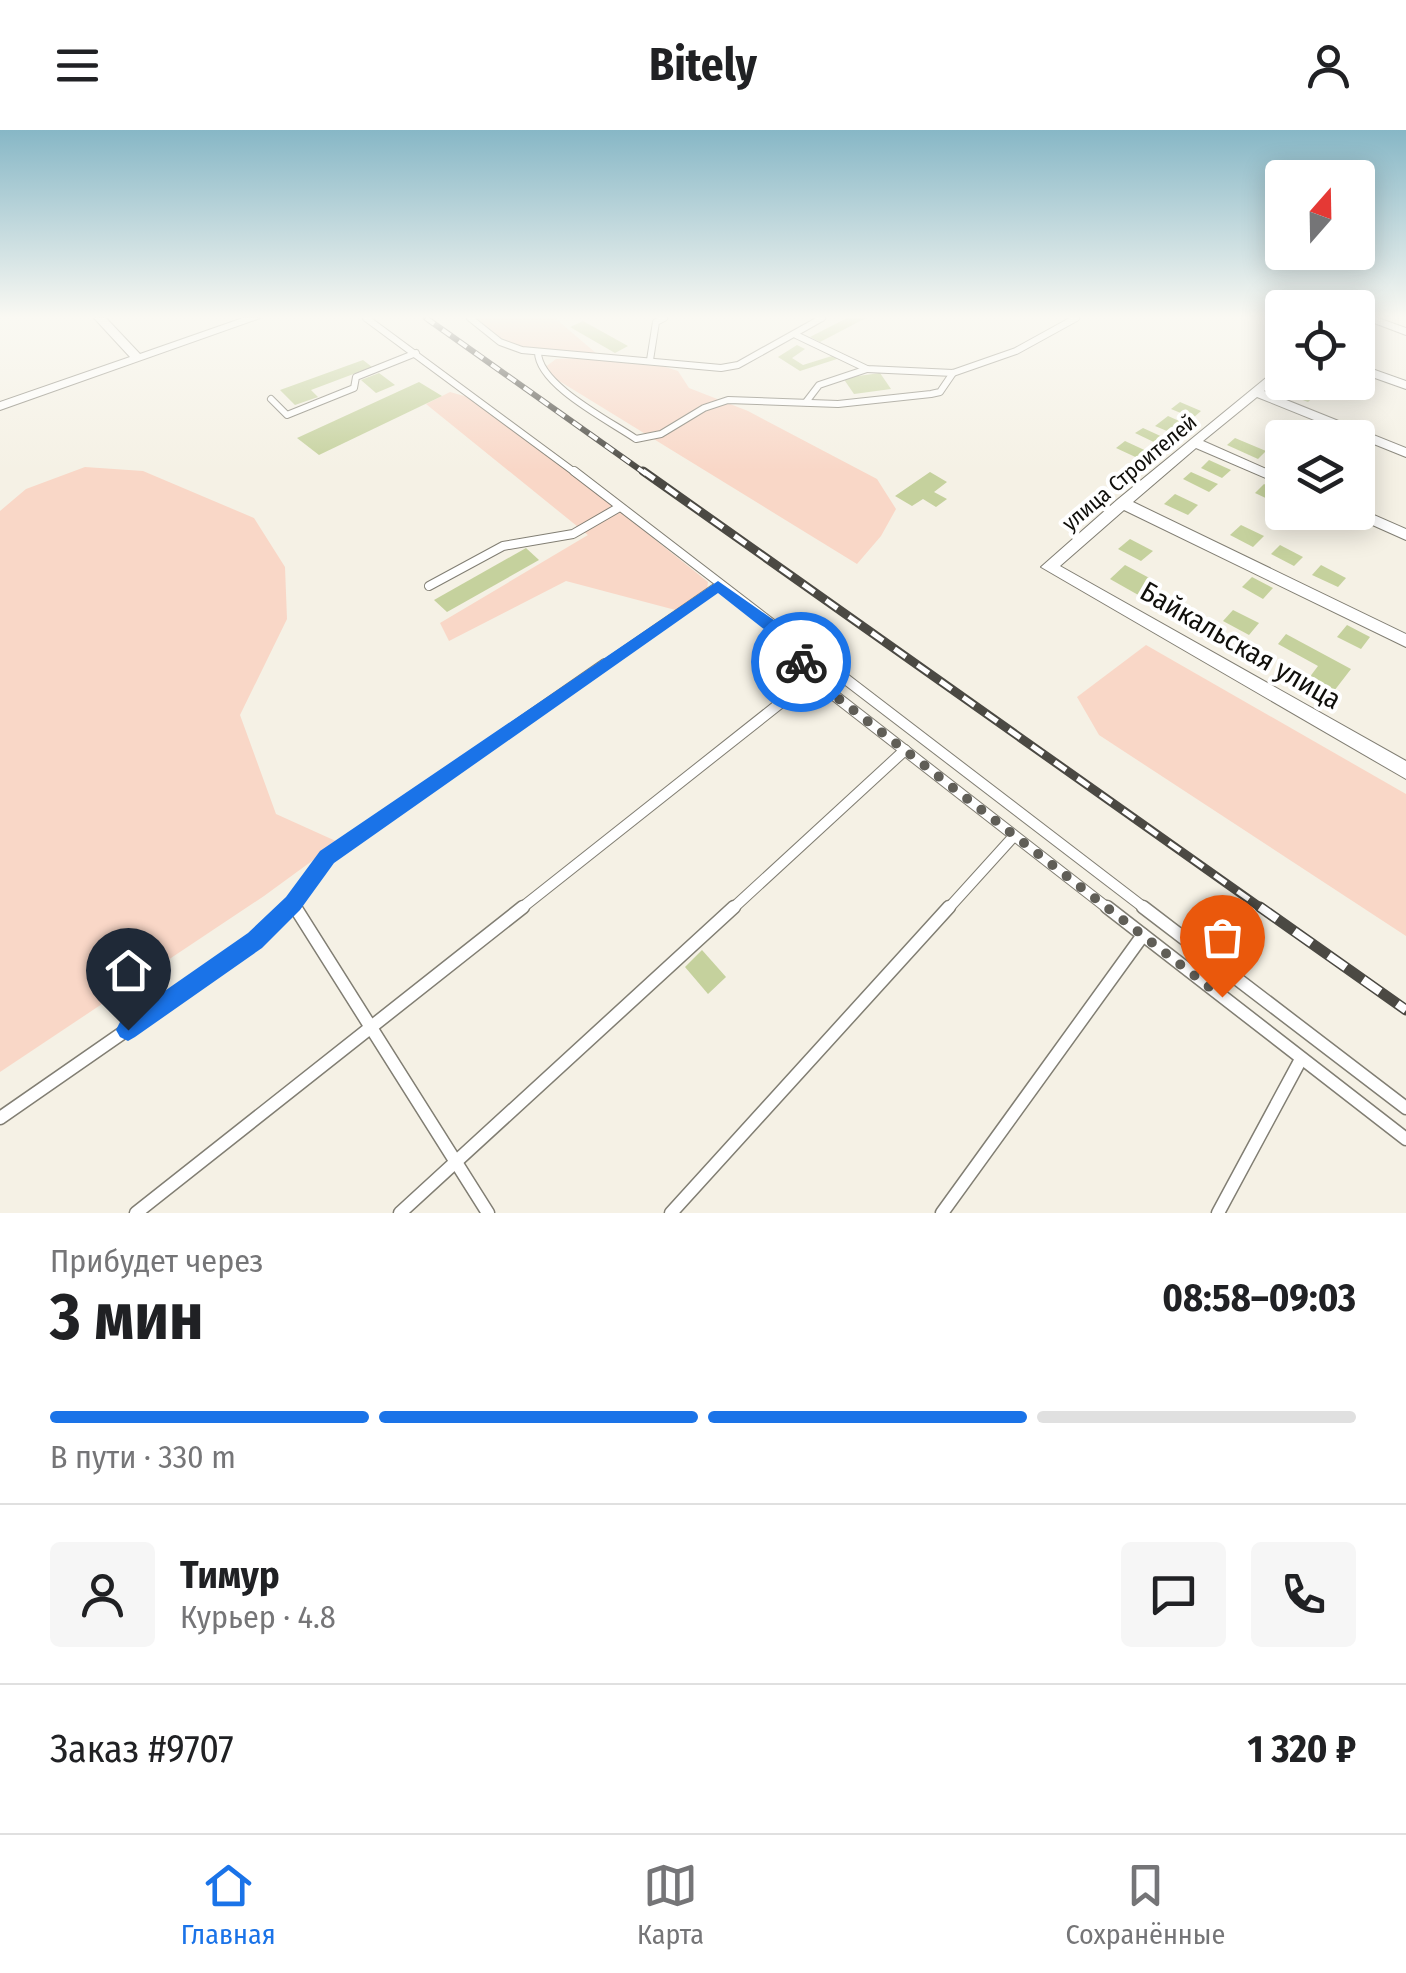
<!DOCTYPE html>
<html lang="ru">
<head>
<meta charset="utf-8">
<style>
  :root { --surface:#fff; --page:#f6f6f6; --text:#202124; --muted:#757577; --line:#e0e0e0; --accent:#1a73e8 }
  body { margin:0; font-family:"Fira Sans Condensed",sans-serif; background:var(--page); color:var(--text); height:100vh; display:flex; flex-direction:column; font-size:38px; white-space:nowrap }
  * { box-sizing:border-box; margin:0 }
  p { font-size:32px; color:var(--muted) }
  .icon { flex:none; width:55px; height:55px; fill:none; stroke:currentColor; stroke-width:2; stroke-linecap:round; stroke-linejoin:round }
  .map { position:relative; height:1083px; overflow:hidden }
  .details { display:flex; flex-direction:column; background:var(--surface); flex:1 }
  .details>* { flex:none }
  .needle { width:65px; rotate:20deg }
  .buttons { position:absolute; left:1265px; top:30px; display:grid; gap:20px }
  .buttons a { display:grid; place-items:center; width:110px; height:110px; border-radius:10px; background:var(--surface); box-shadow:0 5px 25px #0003; font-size:50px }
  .pin { position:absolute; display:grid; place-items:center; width:85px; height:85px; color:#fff; margin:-102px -42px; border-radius:50% 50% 50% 0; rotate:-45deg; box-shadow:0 0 10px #0007 }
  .pin .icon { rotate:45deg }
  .courier { position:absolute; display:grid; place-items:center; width:100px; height:100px; margin:-50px; border:8px solid #1a73e8; border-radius:50%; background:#fff; color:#222; box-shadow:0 2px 12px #0007 }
  .summary em { font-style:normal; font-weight:700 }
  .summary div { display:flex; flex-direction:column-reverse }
  .summary { display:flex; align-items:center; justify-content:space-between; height:170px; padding:0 50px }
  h1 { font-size:65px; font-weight:700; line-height:75px }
  .bar { display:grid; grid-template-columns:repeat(4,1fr); gap:15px 10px; align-content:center; height:120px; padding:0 50px }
  .bar i { height:12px; border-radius:8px; background:var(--line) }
  .bar .current { background:var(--accent) }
  .bar p { grid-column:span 4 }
  .line { display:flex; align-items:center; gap:25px; padding:0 50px; border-top:2px solid var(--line) }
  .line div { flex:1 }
  .round { display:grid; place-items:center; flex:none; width:105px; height:105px; border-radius:10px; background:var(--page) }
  header { display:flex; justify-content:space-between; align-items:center; height:130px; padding:0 50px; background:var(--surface); font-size:45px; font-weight:700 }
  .tab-bar { display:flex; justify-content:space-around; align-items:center; height:140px; border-top:2px solid var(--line); background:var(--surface); font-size:28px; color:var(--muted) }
  .tab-bar a { display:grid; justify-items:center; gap:5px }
  .tab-bar .current { color:var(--accent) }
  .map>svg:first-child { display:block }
  .green { fill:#f9d7c7 }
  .building { fill:#c5d19d }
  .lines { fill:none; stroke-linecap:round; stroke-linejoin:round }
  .service-far3-casing { stroke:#817e73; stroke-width:8 }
  .service-far2-casing { stroke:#817e73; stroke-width:10 }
  .service-far1-casing { stroke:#817e73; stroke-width:12 }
  .service-casing { stroke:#817e73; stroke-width:15 }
  .minor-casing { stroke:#817e73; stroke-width:2 }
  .service-far3 { stroke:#fff; stroke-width:6 }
  .service-far2 { stroke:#fff; stroke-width:8 }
  .service-far1 { stroke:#fff; stroke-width:10 }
  .service { stroke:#fff; stroke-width:12 }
  .minor { fill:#fff; fill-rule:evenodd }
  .rail-far2-casing { stroke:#4b4943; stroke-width:6 }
  .rail-far1-casing { stroke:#4b4943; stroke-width:9 }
  .rail-casing { stroke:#4b4943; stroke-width:11 }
  .rail-far2 { stroke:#fff; stroke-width:4; stroke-dasharray:10; stroke-linecap:butt }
  .rail-far1 { stroke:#fff; stroke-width:5; stroke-dasharray:14; stroke-linecap:butt }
  .rail { stroke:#fff; stroke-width:8; stroke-dasharray:21; stroke-linecap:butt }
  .route { fill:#1a73e8 }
  .done { stroke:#605e57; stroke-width:10; stroke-dasharray:0 18 }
  .labels { text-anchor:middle; stroke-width:8; stroke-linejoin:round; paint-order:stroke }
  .far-street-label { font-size:22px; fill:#100f0b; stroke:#fff }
  .street-label { font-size:28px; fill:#100f0b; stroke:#fff }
</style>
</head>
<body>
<header><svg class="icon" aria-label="menu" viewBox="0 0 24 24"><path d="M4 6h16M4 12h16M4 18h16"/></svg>Bitely<svg class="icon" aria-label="person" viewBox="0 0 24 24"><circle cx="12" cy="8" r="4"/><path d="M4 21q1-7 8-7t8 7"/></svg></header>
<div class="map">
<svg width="1406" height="1083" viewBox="0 0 1406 1083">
  <rect width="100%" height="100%" fill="#f5f1e5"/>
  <!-- green -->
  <g class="green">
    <polygon points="468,188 555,188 597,224 513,218"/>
    <polygon points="577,228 656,234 678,241 689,258 748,281 877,349 896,379 881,406 857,434 556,249 544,238 556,229"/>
    <polygon points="450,262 482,271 708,452 706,466 683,482 566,451 449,511 440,493 588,405 426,274"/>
    <polygon points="85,337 143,341 254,388 285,437 287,489 240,585 276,684 338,712 264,766 0,942 0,381 26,359"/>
    <polygon points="1146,515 1406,664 1406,806 1099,605 1077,567"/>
  </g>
  <!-- building -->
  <g class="building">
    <polygon points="847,188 866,188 820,212 810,207"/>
    <polygon points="583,191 628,216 615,223 570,197"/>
    <polygon points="797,215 805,219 792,228 803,235 835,225 840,228 800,241 778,227"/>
    <polygon points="363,230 372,237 311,260 318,267 295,275 280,260"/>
    <polygon points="379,243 395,255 376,263 361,250"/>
    <polygon points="880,243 891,259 854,264 843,248"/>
    <polygon points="419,252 442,266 319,325 297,308"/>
    <polygon points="1296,256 1317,264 1308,272 1287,264"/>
    <polygon points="1180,272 1201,281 1193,288 1171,279"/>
    <polygon points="1168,286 1186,294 1174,304 1155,296"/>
    <polygon points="1143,298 1167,309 1160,315 1135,303"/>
    <polygon points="1235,308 1266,321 1258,329 1227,315"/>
    <polygon points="1125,311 1153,324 1144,331 1116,318"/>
    <polygon points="1209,330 1231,340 1222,348 1201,338"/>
    <polygon points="930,342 947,352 934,362 947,369 936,377 923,369 912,376 895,366"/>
    <polygon points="1191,342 1218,354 1209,362 1183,349"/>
    <polygon points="1264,354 1282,363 1282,364 1274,372 1255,363"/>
    <polygon points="1175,364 1198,375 1188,385 1164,374"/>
    <polygon points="1241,395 1264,406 1253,417 1230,405"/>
    <polygon points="1130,409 1153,421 1141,431 1118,419"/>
    <polygon points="1280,415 1303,427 1294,436 1271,424"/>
    <polygon points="526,418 539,430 447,482 434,470"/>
    <polygon points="1125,435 1155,451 1140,466 1110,449"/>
    <polygon points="1321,435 1346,448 1338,457 1312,445"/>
    <polygon points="1252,447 1273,458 1263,469 1242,457"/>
    <polygon points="1233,480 1259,493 1249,505 1223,491"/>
    <polygon points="1347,495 1370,507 1361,519 1337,507"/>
    <polygon points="1286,504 1351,539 1324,574 1300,560 1318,536 1278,514"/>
    <polygon points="1244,513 1268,526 1262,534 1238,520"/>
    <polygon points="702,820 726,847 708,864 685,837"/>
  </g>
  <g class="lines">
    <defs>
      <g id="service-far3">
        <polyline points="366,188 577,344"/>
        <polyline points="470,188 500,212 522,220 721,238 738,235 822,188"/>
        <polyline points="796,205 867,239 953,243 1016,221 1076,188"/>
        <path d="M538,222C538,255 610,291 636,309L661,304L704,278L728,270L838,274L931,264L940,262L953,243"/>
        <polyline points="650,230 656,192 664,188"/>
        <polyline points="271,269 287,285 354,258 356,247 416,223"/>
        <polyline points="806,272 819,255 867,239"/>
      </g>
      <g id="service-far2">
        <polyline points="574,341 829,537"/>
        <polyline points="429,456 503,416 573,404 618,378"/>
        <polyline points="790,514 805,537"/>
        <polyline points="601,537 718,456"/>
      </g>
      <g id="service-far1">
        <polyline points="803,534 812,548 1110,780"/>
        <polyline points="826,534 1147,780"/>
        <polyline points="293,774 297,780"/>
        <polyline points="287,780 327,727 605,534"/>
        <polyline points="519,780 812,548"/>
        <polyline points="731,780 905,620"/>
        <polyline points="947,780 1014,706"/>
      </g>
      <g id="service">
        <polyline points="295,777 488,1083"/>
        <polyline points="1107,777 1406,1009"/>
        <polyline points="1143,777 1406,978"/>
        <polyline points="0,988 255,811 290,777"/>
        <polyline points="136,1083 523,777"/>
        <polyline points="400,1083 734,777"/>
        <polyline points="671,1083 949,777"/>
        <polyline points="942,1083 1143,805"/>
        <polyline points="1218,1083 1301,929"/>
      </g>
      <g id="minor">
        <polygon points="94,188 106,188 140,224 243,188 260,188 0,280 0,272 130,227"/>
        <polygon points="1361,188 1378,188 1406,198 1406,205"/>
        <polygon points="1358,234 1406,251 1406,259 1358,242"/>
        <polygon points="1278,238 1282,238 1282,247 1264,261 1406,318 1406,327 1257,267 1203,311 1282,346 1282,355 1196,318 1133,372 1406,504 1406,517 1124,380 1060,436 1406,631 1406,649 1041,437 1117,370"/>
        <polygon points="1358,378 1406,399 1406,410 1350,385 1348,382 1358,382"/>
      </g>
    </defs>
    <!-- service-far3 casing -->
    <use href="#service-far3" class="service-far3-casing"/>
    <!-- service-far2 casing -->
    <use href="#service-far2" class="service-far2-casing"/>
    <!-- service-far1 casing -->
    <use href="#service-far1" class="service-far1-casing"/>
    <!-- service casing -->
    <use href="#service" class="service-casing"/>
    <!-- minor casing -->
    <use href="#minor" class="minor-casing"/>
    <!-- service-far3 -->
    <use href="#service-far3" class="service-far3"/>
    <!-- service-far2 -->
    <use href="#service-far2" class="service-far2"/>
    <!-- service-far1 -->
    <use href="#service-far1" class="service-far1"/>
    <!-- service -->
    <use href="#service" class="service"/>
    <!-- minor -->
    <use href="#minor" class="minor"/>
    <defs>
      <polyline id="rail-far2" points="426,188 646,344"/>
      <polyline id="rail-far1" points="643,341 1264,780"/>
      <polyline id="rail" points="1260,777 1406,880"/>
    </defs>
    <!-- rail-far2 casing -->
    <use href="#rail-far2" class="rail-far2-casing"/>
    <!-- rail-far1 casing -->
    <use href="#rail-far1" class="rail-far1-casing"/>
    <!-- rail casing -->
    <use href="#rail" class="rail-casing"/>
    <!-- rail-far2 -->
    <use href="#rail-far2" class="rail-far2"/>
    <!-- rail-far1 -->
    <use href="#rail-far1" class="rail-far1"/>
    <!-- rail -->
    <use href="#rail" class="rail"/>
  </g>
  <!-- sky -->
  <linearGradient id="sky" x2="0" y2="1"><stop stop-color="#87b7c6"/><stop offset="0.55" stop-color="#faf9f3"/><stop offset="1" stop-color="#faf9f3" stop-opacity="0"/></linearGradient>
  <rect width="1406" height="340" fill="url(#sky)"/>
  <!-- route -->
  <polygon class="route" points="718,451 791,502 809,532 807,536 796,536 779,511 718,463 334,733 300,780 262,818 135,907 128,911 120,907 116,900 120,892 248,803 286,767 320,721"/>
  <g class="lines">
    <!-- done -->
    <polyline class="done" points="801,532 812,548 1222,867"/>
  </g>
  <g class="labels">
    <!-- far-street labels -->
    <g class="far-street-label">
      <text transform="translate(1129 342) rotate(-40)" y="8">улица Строителей</text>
    </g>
    <!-- street labels -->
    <g class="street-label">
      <text transform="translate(1241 515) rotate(30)" y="10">Байкальская улица</text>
    </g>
  </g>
</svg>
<div class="buttons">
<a><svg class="needle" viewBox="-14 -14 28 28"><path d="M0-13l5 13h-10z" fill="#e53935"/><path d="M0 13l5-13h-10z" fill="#757577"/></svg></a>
<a><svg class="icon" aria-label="locate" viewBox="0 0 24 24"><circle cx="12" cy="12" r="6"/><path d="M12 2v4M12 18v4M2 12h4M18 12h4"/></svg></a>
<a><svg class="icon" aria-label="layers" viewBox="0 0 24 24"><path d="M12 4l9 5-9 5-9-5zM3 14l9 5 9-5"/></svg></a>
</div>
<div class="pin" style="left:1222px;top:867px;background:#ea580c"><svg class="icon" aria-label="bag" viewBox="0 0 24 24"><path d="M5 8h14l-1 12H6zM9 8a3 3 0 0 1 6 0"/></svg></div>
<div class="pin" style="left:128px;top:900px;background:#1f2937"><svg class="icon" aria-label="home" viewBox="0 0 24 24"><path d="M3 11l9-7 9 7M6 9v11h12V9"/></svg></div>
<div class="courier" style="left:801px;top:532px"><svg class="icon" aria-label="bike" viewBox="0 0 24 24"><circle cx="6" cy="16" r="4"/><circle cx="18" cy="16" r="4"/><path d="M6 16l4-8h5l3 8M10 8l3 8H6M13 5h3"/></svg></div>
</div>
<section class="details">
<div class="summary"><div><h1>3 мин</h1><p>Прибудет через</p></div><em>08:58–09:03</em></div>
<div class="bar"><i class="current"></i><i class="current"></i><i class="current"></i><i></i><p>В пути · 330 m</p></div>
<div class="line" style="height:180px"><a class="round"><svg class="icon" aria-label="person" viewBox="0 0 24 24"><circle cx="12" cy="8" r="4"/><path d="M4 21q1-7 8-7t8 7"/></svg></a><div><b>Тимур</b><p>Курьер · 4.8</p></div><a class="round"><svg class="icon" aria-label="chat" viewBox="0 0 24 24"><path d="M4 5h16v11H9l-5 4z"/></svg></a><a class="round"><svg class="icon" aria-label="phone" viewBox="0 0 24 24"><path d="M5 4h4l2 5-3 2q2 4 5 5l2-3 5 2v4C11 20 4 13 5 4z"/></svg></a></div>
<div class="line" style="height:130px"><div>Заказ #9707</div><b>1 320 ₽</b></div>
</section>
<nav class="tab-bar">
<a class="current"><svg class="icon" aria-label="home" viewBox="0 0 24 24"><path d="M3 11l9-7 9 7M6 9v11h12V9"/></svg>Главная</a>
<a><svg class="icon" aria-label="map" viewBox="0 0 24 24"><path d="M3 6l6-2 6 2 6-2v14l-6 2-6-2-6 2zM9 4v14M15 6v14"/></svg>Карта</a>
<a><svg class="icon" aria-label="saved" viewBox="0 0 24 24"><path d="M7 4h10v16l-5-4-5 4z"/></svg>Сохранённые</a>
</nav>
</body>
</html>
